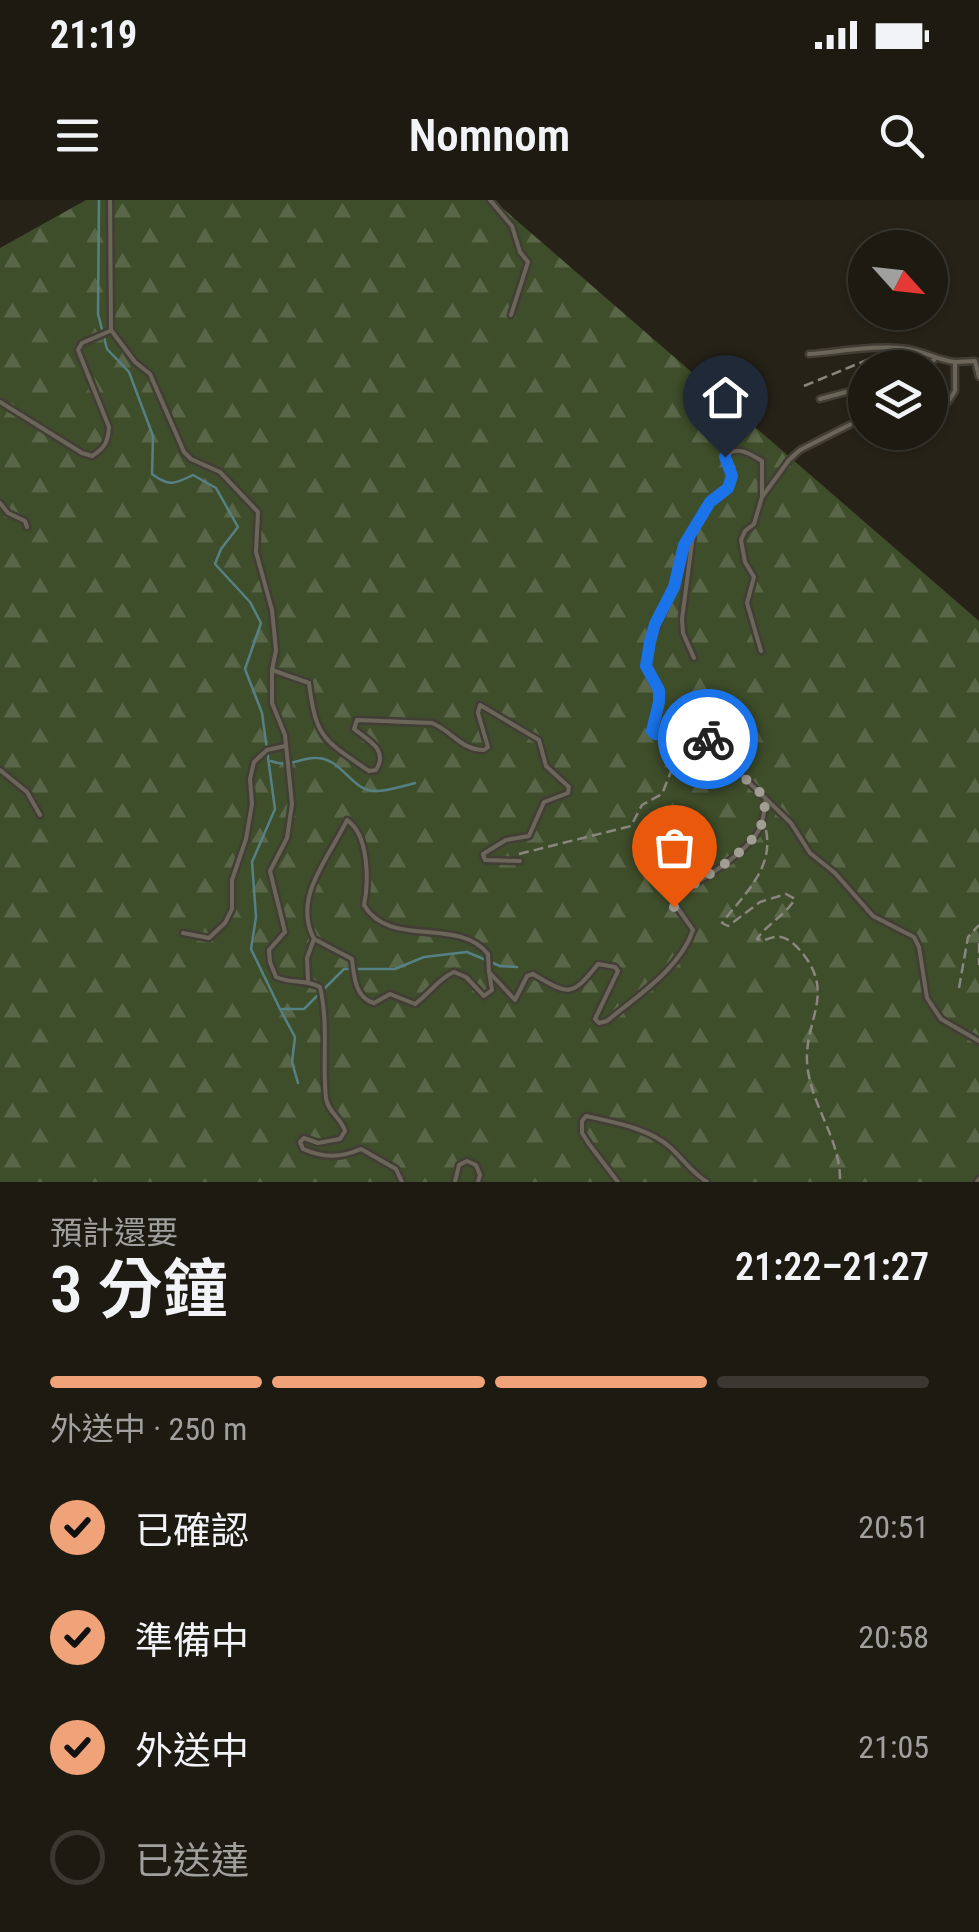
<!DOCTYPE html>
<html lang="zh-TW">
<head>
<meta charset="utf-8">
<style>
  :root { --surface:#1c1a11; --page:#29271f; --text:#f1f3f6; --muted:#a0a19f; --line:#3a3831; --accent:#f0a278 }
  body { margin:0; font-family:"Roboto Condensed","Noto Sans TC",sans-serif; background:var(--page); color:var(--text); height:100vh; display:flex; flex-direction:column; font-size:38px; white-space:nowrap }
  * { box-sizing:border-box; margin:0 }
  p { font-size:32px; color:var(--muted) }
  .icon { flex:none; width:55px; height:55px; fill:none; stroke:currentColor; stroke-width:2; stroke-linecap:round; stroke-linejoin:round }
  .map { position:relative; height:982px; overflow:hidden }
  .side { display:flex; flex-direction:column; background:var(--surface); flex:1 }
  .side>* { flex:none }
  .needle { width:65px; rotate:117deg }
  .controls { position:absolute; left:848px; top:30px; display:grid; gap:20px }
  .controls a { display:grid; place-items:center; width:100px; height:100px; border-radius:50%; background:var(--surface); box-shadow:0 2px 8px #0004,0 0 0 2px var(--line); font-size:50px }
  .pin { position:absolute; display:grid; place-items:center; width:85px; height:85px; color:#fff; margin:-102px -42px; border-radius:50% 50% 50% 0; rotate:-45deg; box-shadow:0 0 10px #0007 }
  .pin .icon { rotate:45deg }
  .courier { position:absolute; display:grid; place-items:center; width:100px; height:100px; margin:-50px; border:8px solid #1a73e8; border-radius:50%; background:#fff; color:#222; box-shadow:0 2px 12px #0007 }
  .head em { font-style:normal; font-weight:600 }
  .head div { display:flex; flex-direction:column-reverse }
  .head { display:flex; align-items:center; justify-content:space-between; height:170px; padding:0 50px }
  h1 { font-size:65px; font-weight:600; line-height:75px }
  .bar { display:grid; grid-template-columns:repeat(4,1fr); gap:15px 10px; align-content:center; height:120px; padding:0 50px }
  .bar i { height:12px; border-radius:8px; background:var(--line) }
  .bar .selected { background:var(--accent) }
  .bar p { grid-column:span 4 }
  ol { padding:0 50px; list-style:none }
  li { display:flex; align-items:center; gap:30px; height:110px }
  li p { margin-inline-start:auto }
  li .icon { padding:10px; border-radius:50%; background:var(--accent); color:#111; stroke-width:4 }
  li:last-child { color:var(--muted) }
  li i { width:55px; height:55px; border:5px solid var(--line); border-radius:50% }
  .status { display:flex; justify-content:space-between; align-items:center; height:70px; padding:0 50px; background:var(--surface); direction:ltr }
  .status svg { height:28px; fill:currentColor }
  header { display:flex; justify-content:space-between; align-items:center; height:130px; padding:0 50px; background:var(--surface); font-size:45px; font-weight:600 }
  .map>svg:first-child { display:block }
  .forest { fill:url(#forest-firs) }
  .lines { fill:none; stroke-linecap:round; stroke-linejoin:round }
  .stream { stroke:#568184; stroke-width:2.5 }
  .service-casing { stroke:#423e36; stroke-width:9 }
  .path { stroke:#8a877d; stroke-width:2.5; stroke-dasharray:10 5; stroke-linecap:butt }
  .service { stroke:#6b6659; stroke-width:4 }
  .done { stroke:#a19e94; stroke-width:10; stroke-dasharray:0 18 }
  .route { stroke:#1a73e8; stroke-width:12 }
</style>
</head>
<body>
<div class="status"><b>21:19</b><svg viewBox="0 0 49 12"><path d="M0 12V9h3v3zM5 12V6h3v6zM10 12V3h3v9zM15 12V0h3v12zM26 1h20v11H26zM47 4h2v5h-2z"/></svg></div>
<header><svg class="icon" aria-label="menu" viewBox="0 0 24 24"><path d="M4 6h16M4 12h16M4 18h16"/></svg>Nomnom<svg class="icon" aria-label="search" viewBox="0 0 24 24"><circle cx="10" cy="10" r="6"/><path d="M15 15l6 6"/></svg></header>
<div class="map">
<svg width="979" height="982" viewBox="0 0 979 982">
  <defs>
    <pattern id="forest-firs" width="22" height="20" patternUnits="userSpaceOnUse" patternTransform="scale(2.5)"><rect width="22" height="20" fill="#3e4d2a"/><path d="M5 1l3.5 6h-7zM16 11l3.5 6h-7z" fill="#5a6648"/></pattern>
  </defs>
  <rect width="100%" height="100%" fill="#262217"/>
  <!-- forest -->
  <polygon class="forest" points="86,0 493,0 979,421 979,982 0,982 0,48"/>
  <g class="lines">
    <!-- stream -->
    <g class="stream">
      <path d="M99,0L98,114L107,149L129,172L153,236L152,274C169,287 175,284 193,275L216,288L238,327L221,349L215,364L250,402L261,423L245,469L262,513L275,609L252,662L256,717L251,749L280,809H304L344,769H395L424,757L467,752L500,766L517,767"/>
      <path d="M271,561C290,569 299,557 316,558C343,558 350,591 376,591C388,591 403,586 415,583"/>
      <polyline points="280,809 295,837 292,862 298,883"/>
    </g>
    <defs>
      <g id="service">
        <path d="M110,0L111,130L135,162L150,174L184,252L191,259L220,272L258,312L256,352L272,410L276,450L272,470V503L285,535L292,604L287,638L270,671L285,732L269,750L270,762L276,777C292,784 305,779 320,787C329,825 322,861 326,898C328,912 341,918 345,931L340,939L318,943L304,938L300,942L303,949C324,958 340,958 361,949L396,969L402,982"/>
        <polyline points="490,0 512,26 520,52 528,62 511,115"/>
        <path d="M809,154C837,152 881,144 908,149C926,152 937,160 955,162"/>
        <polyline points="914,168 934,160"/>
        <polyline points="820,199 865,187"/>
        <path d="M0,202L82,253L92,256C105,248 108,242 109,227L78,150L82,143L110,131"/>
        <polyline points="930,202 948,202 955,191 955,162 975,161 979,177"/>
        <path d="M865,221H857L800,250L789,260L762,297V261C750,254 736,244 725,257L732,276L729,288L711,302L685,345L674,387L650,443L647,466L659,490V501L652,531L655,534L717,541L734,568L791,623L810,653L835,673L873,716L914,737L919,747L927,798L941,819L979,841"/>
        <polyline points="0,303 8,313 25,321 27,327"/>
        <polyline points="693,335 682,419 683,433 694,458"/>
        <polyline points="761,451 747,403 754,377 745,362 741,340 745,331 754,324 762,297"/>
        <path d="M272,470L309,483C316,539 324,540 369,571L376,570C389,550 368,540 354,529L357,520L432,523C452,531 461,550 484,550L488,547L478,513L480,505L539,540L546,566L569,587L568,593L544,602L529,636L506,640L483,654L485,660L520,661"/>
        <polyline points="0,570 27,592 40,615"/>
        <polyline points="183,733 209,738 225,723 232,709 232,680 246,639 252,604 250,579 254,562 267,550 285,546"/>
        <path d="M314,739L352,759C354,776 355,798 374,803L390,794L415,804C429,794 439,778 454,772L466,777L484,796L492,790L489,772L515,800L527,776L533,774C569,795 571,798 598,764L615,767L618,771L595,819L599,823L607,821C637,796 680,769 693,730L672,700L675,695C701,680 743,657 759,630C764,621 764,609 766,599"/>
        <path d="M308,780L307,758L314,739C292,697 329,658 347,620C369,635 369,681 364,705C389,749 458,716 488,754L489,772"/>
        <polyline points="455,982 459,965 467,961 476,965 480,975 478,982"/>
        <path d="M618,982L589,944L582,933V921L586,916C613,922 649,928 671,948C684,960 691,972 707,982"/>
        <polyline points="977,982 979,979"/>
      </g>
    </defs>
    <!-- service casing -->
    <use href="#service" class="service-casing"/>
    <!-- path -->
    <g class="path">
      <polyline points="804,186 879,155"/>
      <path d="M766,630C774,669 744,694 722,723L728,726L760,702L786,694L795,699C785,716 768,723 757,739L763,741C777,734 785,735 797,747C841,794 800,821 808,871C814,910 841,941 840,982"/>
      <polyline points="519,654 631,626 642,605 662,594 672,569 658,540"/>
      <polyline points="979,743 979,765"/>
      <polyline points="959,788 968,737 979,725"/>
    </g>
    <!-- service -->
    <use href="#service" class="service"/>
  </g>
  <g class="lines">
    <!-- done -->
    <path class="done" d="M674,707L672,700L675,695C701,680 743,656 759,630C764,621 764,609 766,598L734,568L723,546L708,539"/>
    <!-- route -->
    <polyline class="route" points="708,539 655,534 652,531 659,502 659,490 646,466 650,442 655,424 674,387 684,345 710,302 728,288 732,276 725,257"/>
  </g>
</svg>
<div class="controls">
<a><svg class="needle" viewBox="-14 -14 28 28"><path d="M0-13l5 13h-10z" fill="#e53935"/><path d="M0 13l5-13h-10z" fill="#a0a19f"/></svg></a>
<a><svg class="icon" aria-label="layers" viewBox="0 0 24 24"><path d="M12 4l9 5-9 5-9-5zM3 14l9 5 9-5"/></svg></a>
</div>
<div class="pin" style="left:674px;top:707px;background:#ea580c"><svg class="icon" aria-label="bag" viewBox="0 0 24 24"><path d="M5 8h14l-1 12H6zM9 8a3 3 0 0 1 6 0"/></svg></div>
<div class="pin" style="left:725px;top:257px;background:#1f2937"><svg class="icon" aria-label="home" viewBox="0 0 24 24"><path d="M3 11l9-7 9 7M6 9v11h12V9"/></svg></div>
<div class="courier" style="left:708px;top:539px"><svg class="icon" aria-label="bike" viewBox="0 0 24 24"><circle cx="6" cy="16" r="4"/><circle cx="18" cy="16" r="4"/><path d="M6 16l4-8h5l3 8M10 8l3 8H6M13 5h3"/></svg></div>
</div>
<section class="side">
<div class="head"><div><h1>3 分鐘</h1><p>預計還要</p></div><em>21:22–21:27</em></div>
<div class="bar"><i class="selected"></i><i class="selected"></i><i class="selected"></i><i></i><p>外送中 · 250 m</p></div>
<ol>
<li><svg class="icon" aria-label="check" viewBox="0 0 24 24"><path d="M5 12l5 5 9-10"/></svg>已確認<p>20:51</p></li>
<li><svg class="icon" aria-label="check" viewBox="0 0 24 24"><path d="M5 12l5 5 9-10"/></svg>準備中<p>20:58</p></li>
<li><svg class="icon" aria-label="check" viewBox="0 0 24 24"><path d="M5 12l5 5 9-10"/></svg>外送中<p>21:05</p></li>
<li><i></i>已送達</li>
</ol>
</section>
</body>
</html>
